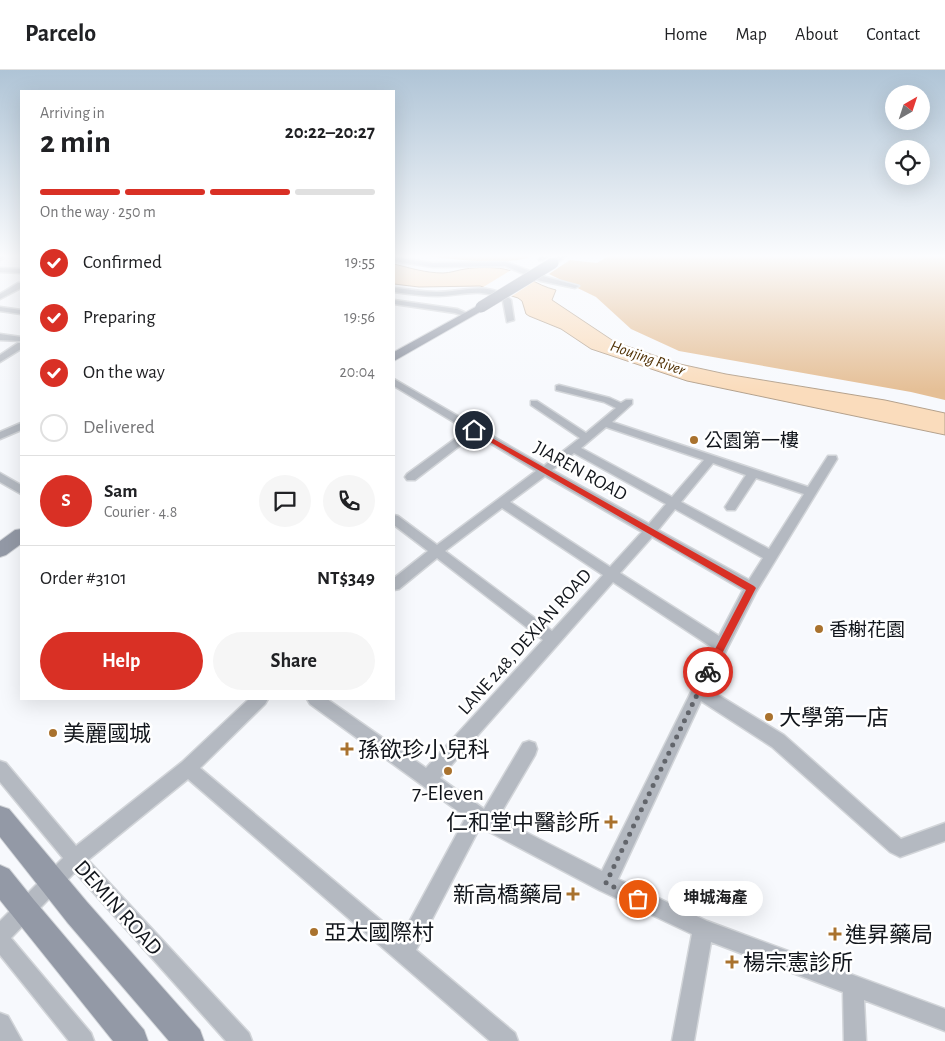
<!DOCTYPE html>
<html lang="en">
<head>
<meta charset="utf-8">
<style>
  :root { --surface:#fff; --page:#f6f6f6; --text:#202124; --muted:#757577; --line:#e0e0e0; --accent:#d93025 }
  body { margin:0; font-family:"Alegreya Sans","Noto Sans TC",sans-serif; background:var(--page); color:var(--text); height:100vh; display:flex; flex-direction:column; font-size:19px; white-space:nowrap }
  * { box-sizing:border-box; margin:0 }
  p { font-size:16px; color:var(--muted) }
  .icon { flex:none; width:28px; height:28px; fill:none; stroke:currentColor; stroke-width:2; stroke-linecap:round; stroke-linejoin:round }
  .map { position:relative; flex:1; overflow:hidden }
  .drawer { position:absolute; left:20px; top:20px; width:375px; height:610px; display:flex; flex-direction:column; background:var(--surface); border-radius:0px; box-shadow:0 5px 20px #0002 }
  .drawer>* { flex:none }
  .needle { width:32px; rotate:39deg }
  .tools { position:absolute; left:885px; top:15px; display:grid; gap:10px }
  .tools a { display:grid; place-items:center; width:45px; height:45px; border-radius:50%; background:var(--surface); box-shadow:0 5px 20px #0002; font-size:25px }
  .pin { position:absolute; display:grid; place-items:center; width:42px; height:42px; color:#fff; margin:-21px; border:2px solid #fff; border-radius:50%; box-shadow:0 1px 5px #0007 }
  .courier { position:absolute; display:grid; place-items:center; width:50px; height:50px; margin:-25px; border:4px solid #d93025; border-radius:50%; background:#fff; color:#222; box-shadow:0 1px 6px #0007 }
  .bubble { position:absolute; height:35px; border-radius:18px; background:var(--surface); box-shadow:0 5px 20px #0002; font-size:16px; font-weight:700; line-height:35px; text-align:center }
  .overview em { font-style:normal; font-weight:700 }
  .overview div { display:flex; flex-direction:column-reverse }
  .overview { display:flex; align-items:center; justify-content:space-between; height:85px; padding:0 20px }
  h1 { font-size:32px; font-weight:700; line-height:38px }
  .bar { display:grid; grid-template-columns:repeat(4,1fr); gap:8px 5px; align-content:center; height:60px; padding:0 20px }
  .bar i { height:6px; border-radius:4px; background:var(--line) }
  .bar .selected { background:var(--accent) }
  .bar p { grid-column:span 4 }
  .line { display:flex; align-items:center; gap:12px; padding:0 20px; border-top:1px solid var(--line) }
  .line div { flex:1 }
  .round { display:grid; place-items:center; flex:none; width:52px; height:52px; border-radius:26px; background:var(--page) }
  ol { padding:0 20px; list-style:none }
  li { display:flex; align-items:center; gap:15px; height:55px }
  li p { margin-inline-start:auto }
  li .icon { padding:5px; border-radius:50%; background:var(--accent); color:#fff; stroke-width:4 }
  li:last-child { color:var(--muted) }
  li i { width:28px; height:28px; border:2px solid var(--line); border-radius:50% }
  .action { display:flex; gap:10px; margin-top:auto; padding:10px 20px }
  .action a { flex:1; height:58px; border-radius:30px; background:var(--accent); color:#fff; font-size:20px; font-weight:700; line-height:58px; text-align:center }
  .action a+a { background:var(--page); color:var(--text) }
  header { display:flex; align-items:center; gap:30px; box-sizing:border-box; height:70px; padding:0 25px; background:var(--surface); border-bottom:1px solid var(--line) }
  header strong { font-size:24px }
  nav { display:flex; gap:28px; margin-inline-start:auto; font-size:18px }
  .map>svg:first-child { display:block }
  .green { fill:#e5bf96 }
  .water { fill:#fadcbc; stroke:#b4a18c }
  .pier { fill:#f7f9fd }
  .lines { fill:none; stroke-linecap:round; stroke-linejoin:round }
  .street-casing { stroke:#d2d5d9; stroke-width:3 }
  .secondary-casing { stroke:#d2d5d9; stroke-width:2 }
  .street { fill:#b4b9c1; fill-rule:evenodd }
  .secondary { fill:#9399a6; fill-rule:evenodd }
  .secondary-bridge-casing { stroke:#d2d5d9; stroke-width:12; stroke-linecap:butt }
  .secondary-bridge { stroke:#9399a6; stroke-width:11 }
  .route { fill:#d93025 }
  .done { stroke:#62656b; stroke-width:5; stroke-dasharray:0 9 }
  .poi-dot { fill:#a9722e; stroke:#fff; stroke-width:2 }
  .labels { text-anchor:middle; stroke-width:5; stroke-linejoin:round; paint-order:stroke }
  .far-water-label { font-size:16px; font-style:italic; fill:#513104; stroke:#fff }
  .poi-label { font-size:19px; fill:#12161c; stroke:#fff; text-anchor:start }
  .street-label { font-size:19px; fill:#12161c; stroke:#fff }
  .near-poi-label { font-size:22px; fill:#12161c; stroke:#fff; text-anchor:start }
  .near-street-label { font-size:22px; fill:#12161c; stroke:#fff }
</style>
</head>
<body>
<header>
<strong>Parcelo</strong>
<nav><a>Home</a><a>Map</a><a>About</a><a>Contact</a></nav>
</header>
<div class="map">
<svg width="945" height="971" viewBox="0 0 945 971">
  <rect width="100%" height="100%" fill="#f7f9fd"/>
  <!-- green -->
  <g class="green">
    <path d="M420,185H534C516,197 443,189 420,185Z"/>
    <polygon points="610,185 945,185 945,330 911,322 679,281 631,259 596,227 549,204 570,190 597,193"/>
  </g>
  <!-- water -->
  <path class="water" d="M394,194C410,198 426,203 443,203C450,203 458,200 465,199C477,197 492,197 504,199C524,203 535,215 556,220L552,230L615,272L680,294L726,304L885,330L945,343V365L687,311L591,279L561,259L529,246L526,244L522,231L518,228L480,216L419,217L394,214Z"/>
  <!-- pier -->
  <polygon class="pier" points="513,199 530,206 535,211 509,228 480,219"/>
  <g class="lines">
    <defs>
      <g id="street">
        <polygon points="0,185 8,185 0,190"/>
        <polygon points="542,185 551,185 543,190 539,190 539,188"/>
        <polygon points="560,185 568,185 555,194 551,194 551,192"/>
        <polygon points="394,187 433,193 506,192 546,207 579,216 575,218 541,211 505,196 433,197 394,191"/>
        <polygon points="0,198 21,199 21,203 0,202"/>
        <polygon points="18,213 21,213 21,218 0,229 0,224"/>
        <path d="M394,218C408,219 423,222 437,222C461,222 491,210 511,230L514,250L507,252L503,231C484,216 460,226 438,226C423,226 408,224 394,222Z"/>
        <polygon points="394,230 457,239 471,245 467,247 455,243 394,234"/>
        <polygon points="0,237 21,240 21,244 0,241"/>
        <polygon points="0,264 21,267 21,271 0,270"/>
        <polygon points="18,273 21,273 21,279 0,292 0,285"/>
        <path d="M394,309L544,396L580,368L531,335V331H537L586,363L616,338L604,332L556,320V316L559,315L610,328L621,333L626,330H632V334L612,352L808,417L828,386H836L837,389L756,522L707,618L784,665L901,769L945,753V771L900,787L890,782L772,677L701,631L618,809L707,851L945,939V961L864,930L866,971H844L843,922L711,872L694,971H672L692,864L599,820L480,757L416,880L515,963L518,971H490L188,709L88,790L249,963L252,971H226L75,802L11,868L91,963L94,971H69L0,885V851L63,788L0,712V691L6,693L76,776L182,692L249,629H268L265,634L200,698L401,867L466,747L310,634L307,629H327L426,698L543,570L437,488L399,519L394,520V508L428,481L394,455V445L398,446L437,475L536,401L475,364L415,410H407L405,407L407,404L467,360L394,316ZM606,357L704,390L672,427L581,378ZM574,383L666,434L649,454L552,400ZM713,393L746,405L725,437L727,440H735L756,408L804,424L769,479L681,432ZM545,406L642,462L610,497L510,432ZM502,438L603,505L552,561L445,481ZM675,439L763,488L749,510L658,460ZM652,467L743,520L719,566L620,503ZM613,512L713,578L602,801L498,748L535,685L537,679L535,673L529,671L523,673L484,739L440,708Z"/>
        <polygon points="21,353 21,360 0,369 0,362"/>
        <polygon points="0,403 21,415 21,424 0,412"/>
        <polygon points="0,943 8,946 22,971 0,971"/>
      </g>
      <g id="secondary">
        <polygon points="481,234 486,237 485,239 394,291 394,282"/>
        <polygon points="21,459 21,474 6,485 0,487 0,471 15,460"/>
        <polygon points="0,736 9,739 87,832 200,960 204,971 169,971 67,852 0,767"/>
        <polygon points="0,795 9,799 34,830 144,960 148,971 113,971 0,830"/>
      </g>
    </defs>
    <!-- street casing -->
    <use href="#street" class="street-casing"/>
    <!-- secondary casing -->
    <use href="#secondary" class="secondary-casing"/>
    <!-- street -->
    <use href="#street" class="street"/>
    <!-- secondary -->
    <use href="#secondary" class="secondary"/>
    <defs>
      <polyline id="secondary-bridge" points="481,237 553,193"/>
    </defs>
    <!-- secondary-bridge casing -->
    <use href="#secondary-bridge" class="secondary-bridge-casing"/>
    <!-- secondary-bridge -->
    <use href="#secondary-bridge" class="secondary-bridge"/>
  </g>
  <!-- sky -->
  <linearGradient id="sky" x2="0" y2="1"><stop stop-color="#afc4d6"/><stop offset="0.58" stop-color="#fbfcfe"/><stop offset="1" stop-color="#fbfcfe" stop-opacity="0"/></linearGradient>
  <rect width="945" height="321" fill="url(#sky)"/>
  <!-- route -->
  <polygon class="route" points="471,359 476,359 754,516 756,518 711,605 705,605 703,602 746,520 471,361"/>
  <g class="lines">
    <!-- done -->
    <polyline class="done" points="638,829 606,813 708,602"/>
  </g>
  <!-- markers -->
  <g class="poi-dot">
    <circle cx="694" cy="370" r="5"/>
    <circle cx="819" cy="559" r="5"/>
    <circle cx="769" cy="647" r="5"/>
    <circle cx="53" cy="663" r="5"/>
    <path d="M344.5 671.5h5v5h5v5h-5v5h-5v-5h-5v-5h5z"/>
    <circle cx="448" cy="701" r="5"/>
    <path d="M608.5 744.5h5v5h5v5h-5v5h-5v-5h-5v-5h5z"/>
    <path d="M570.5 816.5h5v5h5v5h-5v5h-5v-5h-5v-5h5z"/>
    <circle cx="314" cy="862" r="5"/>
    <path d="M832.5 856.5h5v5h5v5h-5v5h-5v-5h-5v-5h5z"/>
    <path d="M729.5 884.5h5v5h5v5h-5v5h-5v-5h-5v-5h5z"/>
  </g>
  <g class="labels">
    <!-- far-water labels -->
    <g class="far-water-label">
      <text transform="translate(648 287) rotate(19)" y="6">Houjing River</text>
    </g>
    <!-- poi labels -->
    <g class="poi-label">
      <text x="704" y="377">公園第一樓</text>
      <text x="829" y="566">香榭花園</text>
    </g>
    <!-- street labels -->
    <g class="street-label">
      <text transform="translate(581 400) rotate(29)" y="7">JIAREN ROAD</text>
      <text transform="translate(524 571) rotate(-48)" y="7">LANE 248, DEXIAN ROAD</text>
    </g>
    <!-- near-poi labels -->
    <g class="near-poi-label">
      <text x="779" y="655">大學第一店</text>
      <text x="63" y="671">美麗國城</text>
      <text x="358" y="687">孫欲珍小兒科</text>
      <text x="448" y="730" text-anchor="middle">7-Eleven</text>
      <text x="600" y="760" text-anchor="end">仁和堂中醫診所</text>
      <text x="563" y="832" text-anchor="end">新高橋藥局</text>
      <text x="324" y="870">亞太國際村</text>
      <text x="845" y="872">進昇藥局</text>
      <text x="743" y="900">楊宗憲診所</text>
    </g>
    <!-- near-street labels -->
    <g class="near-street-label">
      <text transform="translate(119 837) rotate(48)" y="8">DEMIN ROAD</text>
    </g>
  </g>
</svg>
<div class="tools">
<a><svg class="needle" viewBox="-14 -14 28 28"><path d="M0-13l5 13h-10z" fill="#e53935"/><path d="M0 13l5-13h-10z" fill="#757577"/></svg></a>
<a><svg class="icon" aria-label="locate" viewBox="0 0 24 24"><circle cx="12" cy="12" r="6"/><path d="M12 2v4M12 18v4M2 12h4M18 12h4"/></svg></a>
</div>
<div class="pin" style="left:638px;top:829px;background:#ea580c"><svg class="icon" aria-label="bag" viewBox="0 0 24 24"><path d="M5 8h14l-1 12H6zM9 8a3 3 0 0 1 6 0"/></svg></div>
<div class="pin" style="left:474px;top:360px;background:#1f2937"><svg class="icon" aria-label="home" viewBox="0 0 24 24"><path d="M3 11l9-7 9 7M6 9v11h12V9"/></svg></div>
<div class="courier" style="left:708px;top:602px"><svg class="icon" aria-label="bike" viewBox="0 0 24 24"><circle cx="6" cy="16" r="4"/><circle cx="18" cy="16" r="4"/><path d="M6 16l4-8h5l3 8M10 8l3 8H6M13 5h3"/></svg></div>
<div class="bubble" style="left:668px;top:811px;width:95px">坤城海產</div>
<section class="drawer">
<div class="overview"><div><h1>2 min</h1><p>Arriving in</p></div><em>20:22–20:27</em></div>
<div class="bar"><i class="selected"></i><i class="selected"></i><i class="selected"></i><i></i><p>On the way · 250 m</p></div>
<ol>
<li><svg class="icon" aria-label="check" viewBox="0 0 24 24"><path d="M5 12l5 5 9-10"/></svg>Confirmed<p>19:55</p></li>
<li><svg class="icon" aria-label="check" viewBox="0 0 24 24"><path d="M5 12l5 5 9-10"/></svg>Preparing<p>19:56</p></li>
<li><svg class="icon" aria-label="check" viewBox="0 0 24 24"><path d="M5 12l5 5 9-10"/></svg>On the way<p>20:04</p></li>
<li><i></i>Delivered</li>
</ol>
<div class="line" style="height:90px"><b class="round" style="background:var(--accent);color:#fff">S</b><div><b>Sam</b><p>Courier · 4.8</p></div><a class="round"><svg class="icon" aria-label="chat" viewBox="0 0 24 24"><path d="M4 5h16v11H9l-5 4z"/></svg></a><a class="round"><svg class="icon" aria-label="phone" viewBox="0 0 24 24"><path d="M5 4h4l2 5-3 2q2 4 5 5l2-3 5 2v4C11 20 4 13 5 4z"/></svg></a></div>
<div class="line" style="height:65px"><div>Order #3101</div><b>NT$349</b></div>
<div class="action"><a>Help</a><a>Share</a></div>
</section>
</div>
</body>
</html>
